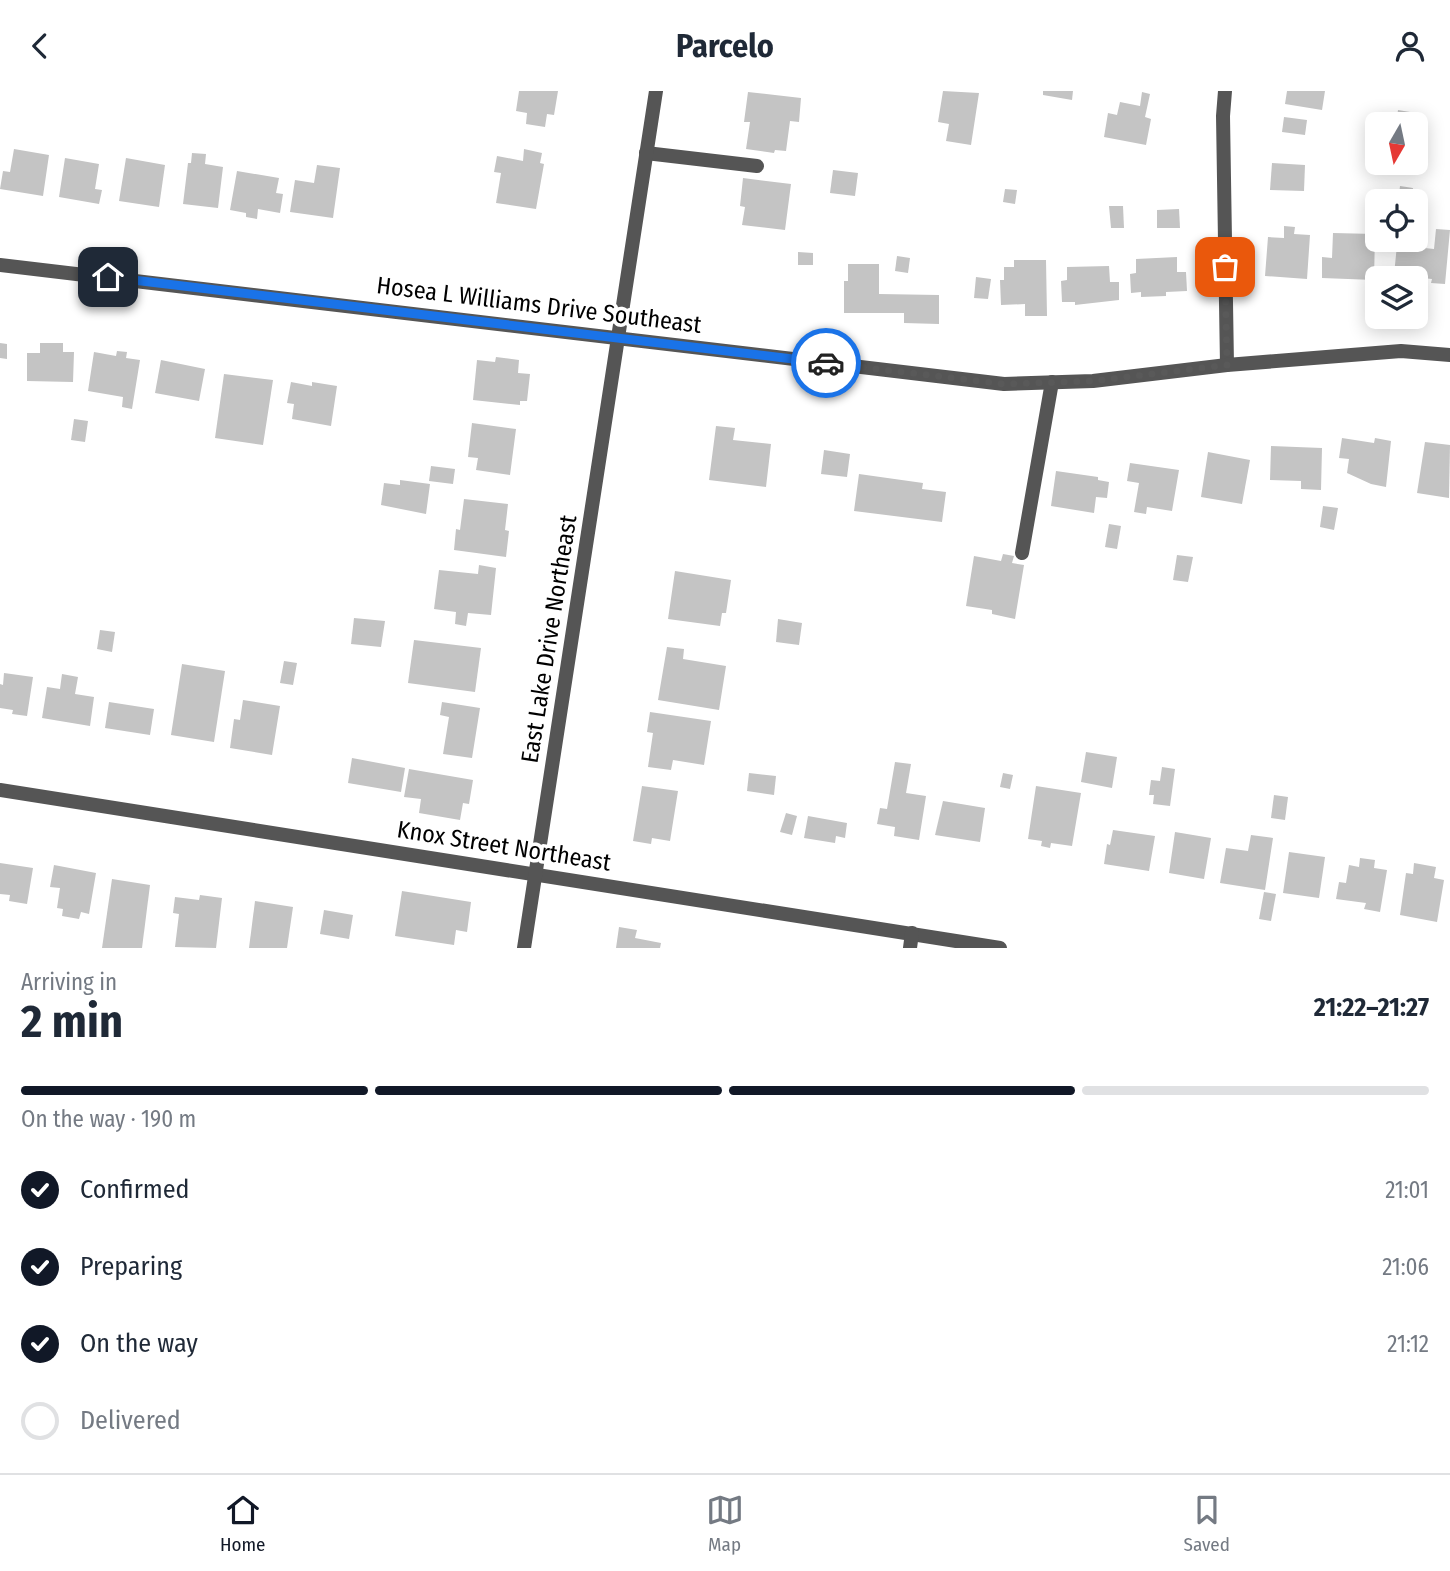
<!DOCTYPE html>
<html lang="en">
<head>
<meta charset="utf-8">
<style>
  :root { --surface:#fff; --page:#f2f2f3; --text:#1f2937; --muted:#747a83; --line:#e0e1e3; --accent:#111827 }
  body { margin:0; font-family:"Fira Sans Condensed",sans-serif; background:var(--page); color:var(--text); height:100vh; display:flex; flex-direction:column; font-size:26px; white-space:nowrap }
  * { box-sizing:border-box; margin:0 }
  p { font-size:23px; color:var(--muted) }
  .icon { flex:none; width:38px; height:38px; fill:none; stroke:currentColor; stroke-width:2; stroke-linecap:round; stroke-linejoin:round }
  .map { position:relative; height:857px; overflow:hidden }
  .side { display:flex; flex-direction:column; background:var(--surface); flex:1 }
  .side>* { flex:none }
  .needle { width:46px; rotate:189deg }
  .buttons { position:absolute; left:1365px; top:21px; display:grid; gap:14px }
  .buttons a { display:grid; place-items:center; width:63px; height:63px; border-radius:10px; background:var(--surface); box-shadow:0 4px 18px #0003; font-size:35px }
  .pin { position:absolute; display:grid; place-items:center; width:60px; height:60px; color:#fff; margin:-30px; border-radius:14px; box-shadow:0 4px 10px #0006 }
  .courier { position:absolute; display:grid; place-items:center; width:70px; height:70px; margin:-35px; border:5px solid #1a73e8; border-radius:50%; background:#fff; color:#222; box-shadow:0 2px 9px #0007 }
  .head em { font-style:normal; font-weight:700 }
  .head div { display:flex; flex-direction:column-reverse }
  .head { display:flex; align-items:center; justify-content:space-between; height:119px; padding:0 21px }
  h1 { font-size:46px; font-weight:700; line-height:52px }
  .bar { display:grid; grid-template-columns:repeat(4,1fr); gap:10px 7px; align-content:center; height:84px; padding:0 21px }
  .bar i { height:9px; border-radius:5px; background:var(--line) }
  .bar .on { background:var(--accent) }
  .bar p { grid-column:span 4 }
  ol { padding:0 21px; list-style:none }
  li { display:flex; align-items:center; gap:21px; height:77px }
  li p { margin-inline-start:auto }
  li .icon { padding:7px; border-radius:50%; background:var(--accent); color:#fff; stroke-width:4 }
  li:last-child { color:var(--muted) }
  li i { width:38px; height:38px; border:4px solid var(--line); border-radius:50% }
  header { display:flex; justify-content:space-between; align-items:center; height:91px; padding:0 21px; background:var(--surface); font-size:32px; font-weight:700 }
  .tab-bar { display:flex; justify-content:space-around; align-items:center; height:98px; border-top:2px solid var(--line); background:var(--surface); font-size:19px; color:var(--muted) }
  .tab-bar a { display:grid; justify-items:center; gap:4px }
  .tab-bar .on { color:var(--accent) }
  .map>svg:first-child { display:block }
  .building { fill:#c4c4c4 }
  .lines { fill:none; stroke-linecap:round; stroke-linejoin:round }
  .service { stroke:#555; stroke-width:14 }
  .minor { stroke:#555; stroke-width:14 }
  .tertiary { stroke:#555; stroke-width:14 }
  .done { stroke:#595959; stroke-width:7; stroke-dasharray:0 12.6 }
  .route { stroke:#1a73e8; stroke-width:9 }
  .labels { text-anchor:middle; stroke-width:7; stroke-linejoin:round; paint-order:stroke }
  .street-label { font-size:24px; fill:#000; stroke:#fff }
</style>
</head>
<body>
<header><svg class="icon" aria-label="back" viewBox="0 0 24 24"><path d="M15 5l-7 7 7 7"/></svg>Parcelo<svg class="icon" aria-label="person" viewBox="0 0 24 24"><circle cx="12" cy="8" r="4"/><path d="M4 21q1-7 8-7t8 7"/></svg></header>
<div class="map">
<svg width="1450" height="857" viewBox="0 0 1450 857">
  <rect width="100%" height="100%" fill="#fff"/>
  <!-- building -->
  <g class="building">
    <polygon points="519,0 558,0 554,24 547,23 545,36 526,33 527,22 516,20"/>
    <polygon points="943,0 979,2 971,54 946,50 949,33 938,31"/>
    <polygon points="1043,0 1073,0 1072,9 1043,4"/>
    <polygon points="1287,0 1325,0 1322,19 1285,13"/>
    <polygon points="748,1 801,7 799,31 790,30 786,60 775,59 774,62 746,58 750,31 744,31"/>
    <polygon points="1142,1 1150,3 1145,26 1151,28 1146,54 1104,46 1108,22 1117,24 1120,11 1140,15"/>
    <polygon points="1398,19 1422,23 1420,36 1416,36 1416,33 1396,33"/>
    <polygon points="1284,26 1307,29 1305,44 1282,41"/>
    <polygon points="14,58 49,64 43,105 0,98 3,80 10,81"/>
    <polygon points="524,58 542,62 540,72 544,73 536,118 496,112 501,82 494,81 497,65 523,70"/>
    <polygon points="192,62 206,63 205,73 223,76 218,117 183,113 188,72 191,72"/>
    <polygon points="65,67 99,73 95,98 102,99 99,113 59,106"/>
    <polygon points="126,67 165,74 159,116 119,110"/>
    <polygon points="1272,72 1305,74 1304,100 1270,99"/>
    <polygon points="317,74 340,77 333,127 290,121 295,89 314,92"/>
    <polygon points="833,79 858,82 855,105 830,102"/>
    <polygon points="237,80 279,87 276,102 283,103 280,122 258,118 257,128 246,126 246,122 230,119"/>
    <polygon points="743,87 791,93 785,139 742,134 745,116 740,115"/>
    <polygon points="1400,95 1413,97 1411,110 1398,110"/>
    <polygon points="1005,98 1017,99 1015,113 1003,111"/>
    <polygon points="1109,115 1123,115 1124,137 1111,137"/>
    <polygon points="1179,118 1180,137 1157,137 1157,119"/>
    <polygon points="1284,135 1295,136 1294,143 1310,144 1307,188 1265,185 1268,146 1284,147"/>
    <polygon points="1436,138 1450,139 1445,193 1431,192 1432,188 1394,184 1397,154 1434,158"/>
    <polygon points="1333,142 1375,143 1374,189 1322,187 1322,166 1332,167"/>
    <polygon points="798,161 813,162 813,174 798,174"/>
    <polygon points="897,165 910,167 908,182 895,180"/>
    <polygon points="1177,166 1177,181 1186,181 1187,200 1166,201 1166,205 1141,206 1141,201 1131,202 1130,183 1136,182 1136,168"/>
    <polygon points="1014,169 1046,169 1047,225 1025,225 1025,213 1001,214 1000,189 1004,189 1004,176 1014,176"/>
    <polygon points="848,173 879,173 879,203 939,204 939,233 904,232 904,222 844,222 844,190 848,190"/>
    <polygon points="1109,175 1110,191 1119,191 1119,209 1075,214 1075,211 1062,211 1061,190 1067,189 1067,176"/>
    <polygon points="976,186 991,188 988,208 974,207"/>
    <polygon points="0,252 7,253 7,268 0,267"/>
    <polygon points="40,252 63,252 63,261 74,261 73,291 27,290 27,262 40,262"/>
    <polygon points="117,260 127,261 126,267 140,269 132,318 122,316 123,306 88,300 94,261 116,265"/>
    <polygon points="496,266 519,269 518,282 530,283 527,310 520,310 520,314 473,309 477,269 495,271"/>
    <polygon points="161,269 205,278 199,310 155,302"/>
    <polygon points="224,283 273,289 263,354 215,347"/>
    <polygon points="291,291 312,295 312,291 337,295 331,335 292,328 294,313 287,312"/>
    <polygon points="74,328 88,330 85,351 71,349"/>
    <polygon points="472,332 516,338 510,384 476,379 478,367 468,366"/>
    <polygon points="716,335 735,337 733,349 771,353 766,396 709,389"/>
    <polygon points="1342,347 1374,352 1375,347 1391,350 1386,396 1371,393 1347,382 1349,368 1339,367"/>
    <polygon points="1425,351 1450,354 1449,407 1417,402"/>
    <polygon points="1271,355 1322,357 1321,399 1301,398 1301,390 1270,389"/>
    <polygon points="824,359 850,363 847,386 821,383"/>
    <polygon points="1208,361 1250,369 1242,413 1201,406"/>
    <polygon points="1130,372 1179,379 1172,420 1147,416 1146,423 1134,421 1139,392 1127,390"/>
    <polygon points="431,375 455,378 453,393 429,390"/>
    <polygon points="1056,380 1098,386 1098,389 1109,391 1107,407 1096,406 1094,422 1051,415"/>
    <polygon points="859,383 923,392 922,398 946,401 942,431 854,420"/>
    <polygon points="400,389 430,393 426,423 381,414 384,392 400,394"/>
    <polygon points="464,408 508,413 505,439 509,440 506,466 454,459 456,438 460,439"/>
    <polygon points="1323,415 1338,417 1334,439 1320,436"/>
    <polygon points="1109,433 1121,435 1117,458 1105,456"/>
    <polygon points="1003,463 1014,465 1012,472 1024,474 1015,528 992,523 992,519 966,515 974,465 1001,470"/>
    <polygon points="1177,464 1193,466 1188,491 1173,489"/>
    <polygon points="479,474 496,477 491,524 468,522 466,535 455,533 456,521 434,518 439,479 478,483"/>
    <polygon points="675,480 731,489 726,522 722,522 720,535 668,528"/>
    <polygon points="354,527 385,530 381,556 351,553"/>
    <polygon points="778,528 802,532 799,554 776,551"/>
    <polygon points="100,539 115,541 112,561 97,558"/>
    <polygon points="414,549 481,557 475,601 408,592"/>
    <polygon points="667,556 684,558 683,568 726,575 719,619 658,609"/>
    <polygon points="284,570 297,572 293,594 280,592"/>
    <polygon points="182,573 225,580 214,651 171,644"/>
    <polygon points="4,582 33,586 27,625 12,623 13,619 0,617 0,593 3,594"/>
    <polygon points="62,583 78,586 75,603 94,606 90,635 42,627 47,596 60,598"/>
    <polygon points="243,609 280,615 272,664 230,657 234,628 240,629"/>
    <polygon points="109,611 154,618 150,644 105,637"/>
    <polygon points="442,611 480,617 472,667 443,663 449,626 440,624"/>
    <polygon points="650,621 711,630 704,674 673,669 671,679 648,676 653,642 647,641"/>
    <polygon points="1086,661 1117,666 1112,697 1081,691"/>
    <polygon points="352,667 405,677 401,701 348,692"/>
    <polygon points="895,671 911,673 906,702 926,705 919,749 894,745 895,736 877,733 880,717 887,718"/>
    <polygon points="1162,676 1175,678 1170,715 1153,713 1154,704 1149,704 1151,689 1160,690"/>
    <polygon points="409,678 473,689 469,713 463,712 460,729 419,722 421,708 404,706"/>
    <polygon points="749,682 776,685 774,704 747,700"/>
    <polygon points="1003,682 1013,684 1010,698 1000,696"/>
    <polygon points="642,695 678,700 670,750 652,747 651,753 633,750"/>
    <polygon points="1036,695 1081,702 1072,755 1051,752 1050,757 1041,755 1042,750 1028,748"/>
    <polygon points="1274,704 1288,706 1285,729 1271,727"/>
    <polygon points="943,710 985,717 980,751 935,744"/>
    <polygon points="786,722 797,725 792,744 780,741"/>
    <polygon points="808,725 847,732 845,747 836,745 835,752 804,747"/>
    <polygon points="1113,739 1155,745 1149,780 1104,773 1107,753 1110,754"/>
    <polygon points="1175,741 1211,747 1204,788 1169,782"/>
    <polygon points="1251,744 1273,747 1265,799 1220,792 1226,757 1248,760"/>
    <polygon points="1289,761 1325,766 1319,807 1283,802"/>
    <polygon points="1360,767 1375,769 1374,777 1387,779 1380,821 1364,818 1366,812 1336,808 1339,791 1346,792 1349,774 1359,776"/>
    <polygon points="0,772 33,777 27,813 9,810 10,804 0,803"/>
    <polygon points="1414,772 1436,776 1434,787 1444,789 1437,831 1400,824 1406,782 1413,783"/>
    <polygon points="54,774 96,782 89,823 81,821 79,828 62,825 63,818 57,817 60,797 50,796"/>
    <polygon points="112,788 150,794 142,857 102,857"/>
    <polygon points="402,800 471,811 467,841 456,839 454,854 395,845"/>
    <polygon points="1264,801 1276,803 1271,830 1259,828"/>
    <polygon points="200,804 222,807 216,857 175,856 179,823 173,822 175,806 199,809"/>
    <polygon points="255,810 293,816 287,857 249,857"/>
    <polygon points="324,819 353,824 349,848 320,843"/>
    <polygon points="619,836 637,839 635,847 661,852 660,857 616,857"/>
  </g>
  <g class="lines">
    <!-- service -->
    <g class="service">
      <polyline points="646,62 757,75"/>
      <polyline points="1022,462 1052,291"/>
    </g>
    <!-- minor -->
    <g class="minor">
      <polyline points="1225,0 1223,25 1227,274"/>
      <polyline points="0,699 1000,857"/>
      <polyline points="910,857 912,842"/>
    </g>
    <!-- tertiary -->
    <g class="tertiary">
      <polyline points="0,174 1004,293 1093,290 1227,274 1401,260 1450,264"/>
      <polyline points="524,857 656,0"/>
    </g>
  </g>
  <g class="lines">
    <!-- done -->
    <polyline class="done" points="826,272 1004,293 1093,290 1227,274 1225,176"/>
    <!-- route -->
    <polyline class="route" points="108,186 826,272"/>
  </g>
  <g class="labels">
    <!-- street labels -->
    <g class="street-label">
      <text transform="translate(539 214) rotate(7)" y="8">Hosea L Williams Drive Southeast</text>
      <text transform="translate(549 548) rotate(-81)" y="8">East Lake Drive Northeast</text>
      <text transform="translate(504 755) rotate(9)" y="8">Knox Street Northeast</text>
    </g>
  </g>
</svg>
<div class="buttons">
<a><svg class="needle" viewBox="-14 -14 28 28"><path d="M0-13l5 13h-10z" fill="#e53935"/><path d="M0 13l5-13h-10z" fill="#747a83"/></svg></a>
<a><svg class="icon" aria-label="locate" viewBox="0 0 24 24"><circle cx="12" cy="12" r="6"/><path d="M12 2v4M12 18v4M2 12h4M18 12h4"/></svg></a>
<a><svg class="icon" aria-label="layers" viewBox="0 0 24 24"><path d="M12 4l9 5-9 5-9-5zM3 14l9 5 9-5"/></svg></a>
</div>
<div class="pin" style="left:1225px;top:176px;background:#ea580c"><svg class="icon" aria-label="bag" viewBox="0 0 24 24"><path d="M5 8h14l-1 12H6zM9 8a3 3 0 0 1 6 0"/></svg></div>
<div class="pin" style="left:108px;top:186px;background:#1f2937"><svg class="icon" aria-label="home" viewBox="0 0 24 24"><path d="M3 11l9-7 9 7M6 9v11h12V9"/></svg></div>
<div class="courier" style="left:826px;top:272px"><svg class="icon" aria-label="car" viewBox="0 0 24 24"><path d="M5 17H2v-5l4-1 3-4h7l3 4 3 1v5h-3M9 17h6M6 11h13"/><circle cx="7" cy="17" r="2"/><circle cx="17" cy="17" r="2"/></svg></div>
</div>
<section class="side">
<div class="head"><div><h1>2 min</h1><p>Arriving in</p></div><em>21:22–21:27</em></div>
<div class="bar"><i class="on"></i><i class="on"></i><i class="on"></i><i></i><p>On the way · 190 m</p></div>
<ol>
<li><svg class="icon" aria-label="check" viewBox="0 0 24 24"><path d="M5 12l5 5 9-10"/></svg>Confirmed<p>21:01</p></li>
<li><svg class="icon" aria-label="check" viewBox="0 0 24 24"><path d="M5 12l5 5 9-10"/></svg>Preparing<p>21:06</p></li>
<li><svg class="icon" aria-label="check" viewBox="0 0 24 24"><path d="M5 12l5 5 9-10"/></svg>On the way<p>21:12</p></li>
<li><i></i>Delivered</li>
</ol>
</section>
<nav class="tab-bar">
<a class="on"><svg class="icon" aria-label="home" viewBox="0 0 24 24"><path d="M3 11l9-7 9 7M6 9v11h12V9"/></svg>Home</a>
<a><svg class="icon" aria-label="map" viewBox="0 0 24 24"><path d="M3 6l6-2 6 2 6-2v14l-6 2-6-2-6 2zM9 4v14M15 6v14"/></svg>Map</a>
<a><svg class="icon" aria-label="saved" viewBox="0 0 24 24"><path d="M7 4h10v16l-5-4-5 4z"/></svg>Saved</a>
</nav>
</body>
</html>
